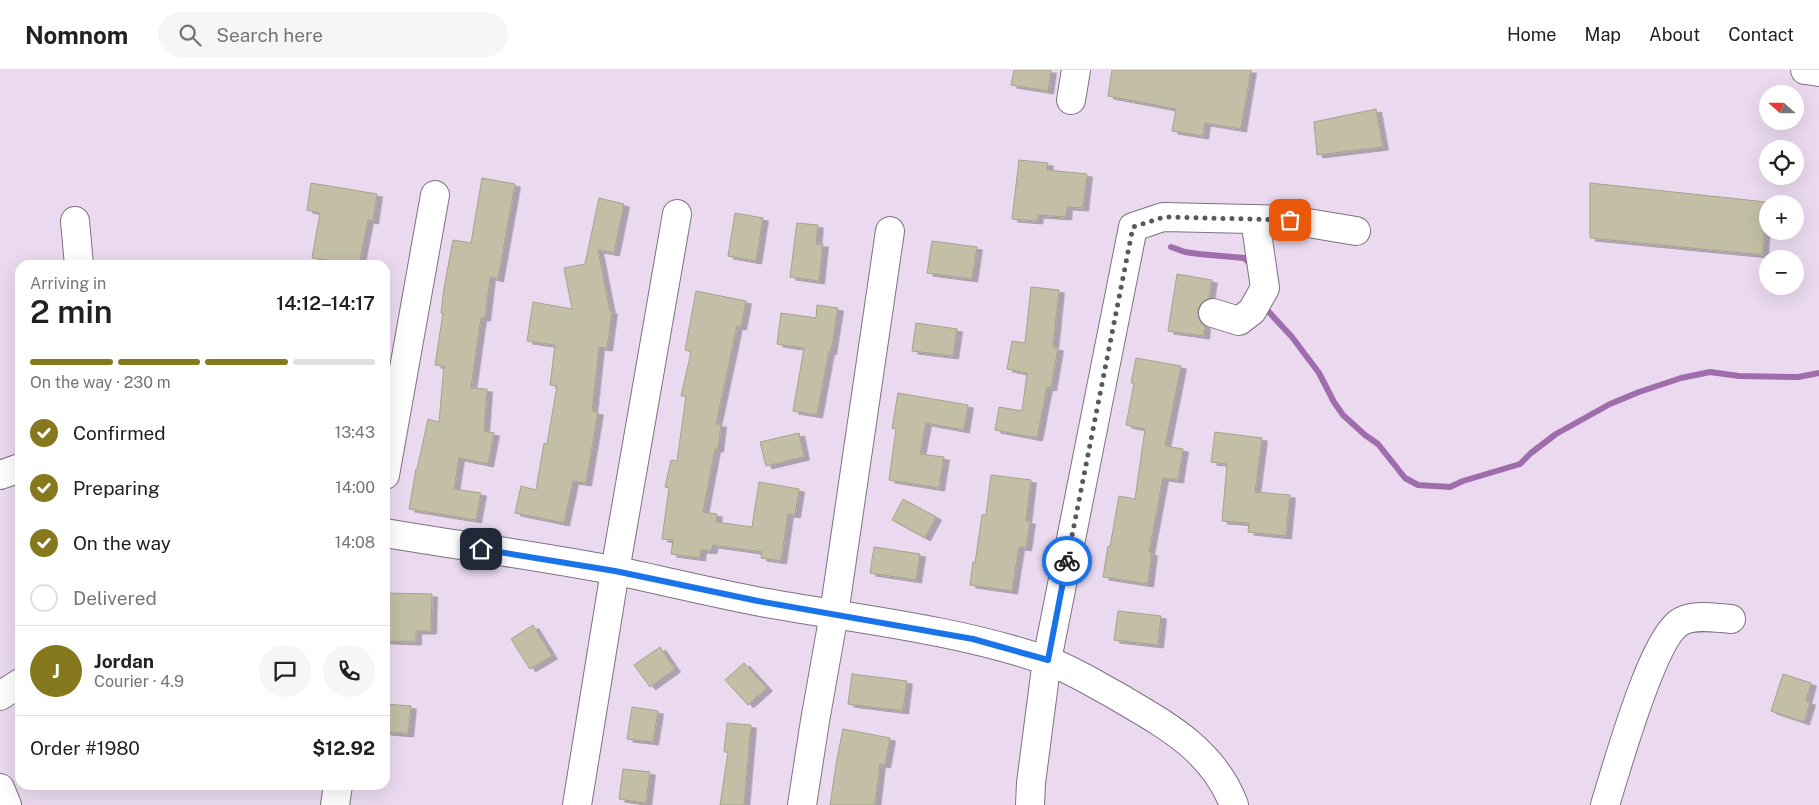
<!DOCTYPE html>
<html lang="en">
<head>
<meta charset="utf-8">
<style>
  :root { --surface:#fff; --page:#f6f6f6; --text:#202124; --muted:#757577; --line:#e0e0e0; --accent:#86781c }
  body { margin:0; font-family:"Public Sans",sans-serif; background:var(--page); color:var(--text); height:100vh; display:flex; flex-direction:column; font-size:19px; white-space:nowrap }
  * { box-sizing:border-box; margin:0 }
  p { font-size:16px; color:var(--muted) }
  .icon { flex:none; width:28px; height:28px; fill:none; stroke:currentColor; stroke-width:2; stroke-linecap:round; stroke-linejoin:round }
  .map { position:relative; flex:1; overflow:hidden }
  .details { position:absolute; left:15px; top:190px; width:375px; height:530px; display:flex; flex-direction:column; background:var(--surface); border-radius:15px; box-shadow:0 5px 20px #0002 }
  .details>* { flex:none }
  .needle { width:32px; rotate:291deg }
  .fabs { position:absolute; left:1759px; top:15px; display:grid; gap:10px }
  .fabs a { display:grid; place-items:center; width:45px; height:45px; border-radius:50%; background:var(--surface); box-shadow:0 5px 20px #0002; font-size:25px }
  .pin { position:absolute; display:grid; place-items:center; width:42px; height:42px; color:#fff; margin:-21px; border-radius:10px; box-shadow:0 2px 8px #0006 }
  .courier { position:absolute; display:grid; place-items:center; width:50px; height:50px; margin:-25px; border:4px solid #1a73e8; border-radius:50%; background:#fff; color:#222; box-shadow:0 1px 6px #0007 }
  .head em { font-style:normal; font-weight:600 }
  .head div { display:flex; flex-direction:column-reverse }
  .head { display:flex; align-items:center; justify-content:space-between; height:85px; padding:0 15px }
  h1 { font-size:32px; font-weight:600; line-height:38px }
  .bar { display:grid; grid-template-columns:repeat(4,1fr); gap:8px 5px; align-content:center; height:60px; padding:0 15px }
  .bar i { height:6px; border-radius:4px; background:var(--line) }
  .bar .selected { background:var(--accent) }
  .bar p { grid-column:span 4 }
  .line { display:flex; align-items:center; gap:12px; padding:0 15px; border-top:1px solid var(--line) }
  .line div { flex:1 }
  .round { display:grid; place-items:center; flex:none; width:52px; height:52px; border-radius:26px; background:var(--page) }
  ol { padding:0 15px; list-style:none }
  li { display:flex; align-items:center; gap:15px; height:55px }
  li p { margin-inline-start:auto }
  li .icon { padding:5px; border-radius:50%; background:var(--accent); color:#fff; stroke-width:4 }
  li:last-child { color:var(--muted) }
  li i { width:28px; height:28px; border:2px solid var(--line); border-radius:50% }
  header { display:flex; align-items:center; gap:30px; box-sizing:border-box; height:70px; padding:0 25px; background:var(--surface); border-bottom:1px solid var(--line) }
  header strong { font-size:24px }
  nav { display:flex; gap:28px; margin-inline-start:auto; font-size:18px }
  .search { width:350px; height:45px; background:var(--page); display:flex; align-items:center; gap:12px; box-sizing:border-box; padding:0 18px; border-radius:28px; color:var(--muted); font-size:19px }
  .map>svg:first-child { display:block }
  .lines { fill:none; stroke-linecap:round; stroke-linejoin:round }
  .stream { stroke:#a06dac; stroke-width:6 }
  .building { fill:#c2bfa6; stroke:#a5a28a; filter:url(#shadow) }
  .minor-casing { stroke:#7f7083; stroke-width:30 }
  .minor { stroke:#fff; stroke-width:28 }
  .done { stroke:#5e5561; stroke-width:5; stroke-dasharray:0 9 }
  .route { stroke:#1a73e8; stroke-width:6 }
</style>
</head>
<body>
<header>
<strong>Nomnom</strong>
<div class="search"><svg class="icon" aria-label="search" viewBox="0 0 24 24"><circle cx="10" cy="10" r="6"/><path d="M15 15l6 6"/></svg>Search here</div>
<nav><a>Home</a><a>Map</a><a>About</a><a>Contact</a></nav>
</header>
<div class="map">
<svg width="1819" height="735" viewBox="0 0 1819 735">
  <defs>
    <filter id="shadow"><feDropShadow dx="5.5" dy="3" stdDeviation="0" flood-color="#0004"/></filter>
  </defs>
  <rect width="100%" height="100%" fill="#ebdaef"/>
  <g class="lines">
    <!-- stream -->
    <g class="stream">
      <polyline points="1171,177 1185,182 1199,184 1244,188 1253,196"/>
      <polyline points="1267,240 1292,267 1319,303 1334,332 1343,345 1365,365 1378,374 1405,408 1418,415 1450,417 1463,411 1520,394 1531,383 1556,364 1610,334 1639,322 1681,308 1710,302 1739,306 1798,307 1819,303"/>
    </g>
  </g>
  <!-- building -->
  <g class="building">
    <polygon points="1014,0 1051,0 1048,21 1011,15"/>
    <polygon points="1112,0 1251,0 1241,59 1205,53 1203,66 1172,61 1176,39 1108,26"/>
    <polygon points="1376,39 1383,77 1317,85 1314,52"/>
    <polygon points="1019,90 1048,93 1047,100 1087,104 1083,138 1067,137 1066,147 1038,145 1037,151 1012,149"/>
    <polygon points="482,108 515,114 498,209 490,207 485,248 481,248 471,318 487,319 484,361 494,363 488,394 459,388 454,419 481,423 476,450 409,439 416,399 417,399 428,349 439,352 444,296 435,295 443,243 441,243 444,218 453,170 471,173"/>
    <polygon points="311,113 377,124 373,151 368,150 359,195 312,188 320,143 307,140"/>
    <polygon points="1590,113 1766,132 1763,185 1590,168"/>
    <polygon points="599,128 624,134 614,183 598,180 610,241 612,241 607,278 599,277 592,341 598,342 586,413 573,411 564,453 515,443 521,416 536,420 544,373 547,374 557,316 550,315 555,275 527,271 533,232 572,239 564,198 585,194"/>
    <polygon points="735,143 763,148 756,191 728,186"/>
    <polygon points="797,153 818,155 816,174 823,174 819,211 790,207"/>
    <polygon points="932,171 977,177 972,209 927,203"/>
    <polygon points="1177,204 1212,210 1209,228 1202,232 1198,239 1198,247 1201,253 1205,256 1204,266 1168,261"/>
    <polygon points="1031,217 1059,220 1053,277 1058,278 1051,318 1047,317 1037,368 995,360 999,337 1022,341 1027,303 1007,299 1012,271 1025,273"/>
    <polygon points="696,221 746,231 741,257 737,256 716,354 721,354 718,379 715,379 703,442 717,444 716,452 752,457 759,412 799,419 795,445 788,444 781,491 761,488 762,482 713,475 711,481 701,480 700,488 671,484 673,470 662,469 669,418 665,417 671,390 677,391 686,326 681,326 691,282 685,280"/>
    <polygon points="817,235 838,238 831,282 829,281 817,345 793,341 804,278 777,274 781,243 816,248"/>
    <polygon points="916,253 957,259 953,286 912,281"/>
    <polygon points="1136,288 1181,296 1165,376 1183,379 1178,410 1163,408 1149,482 1152,483 1148,514 1103,507 1108,476 1110,477 1119,426 1135,429 1145,359 1126,355 1134,313 1131,313"/>
    <polygon points="898,323 968,335 964,360 926,353 920,384 944,387 939,418 889,410 896,359 892,358"/>
    <polygon points="1215,362 1262,368 1255,422 1290,425 1286,466 1248,462 1249,453 1222,451 1227,394 1211,392"/>
    <polygon points="799,363 804,387 766,396 760,372"/>
    <polygon points="991,405 1031,410 1026,451 1030,451 1026,478 1019,477 1012,521 970,515 973,492 975,493 982,445 986,445"/>
    <polygon points="903,429 936,447 925,468 892,450"/>
    <polygon points="874,477 920,484 916,510 870,503"/>
    <polygon points="385,523 432,524 431,561 416,561 416,572 385,571"/>
    <polygon points="1118,541 1161,546 1158,575 1114,570"/>
    <polygon points="533,555 552,586 530,599 511,569"/>
    <polygon points="660,577 675,599 650,617 634,595"/>
    <polygon points="744,593 767,618 748,635 725,610"/>
    <polygon points="852,604 907,611 903,641 848,634"/>
    <polygon points="1783,604 1811,613 1806,631 1810,632 1804,652 1771,641"/>
    <polygon points="385,634 411,636 408,664 385,662"/>
    <polygon points="632,637 658,641 653,672 627,669"/>
    <polygon points="727,653 751,655 744,735 720,735 728,682 724,682"/>
    <polygon points="843,659 890,668 885,695 880,694 875,735 830,735 837,689"/>
    <polygon points="623,699 650,702 646,733 619,729"/>
  </g>
  <g class="lines">
    <defs>
      <g id="minor">
        <polyline points="1805,0 1819,2"/>
        <polyline points="1071,30 1076,0"/>
        <polyline points="75,151 79,195"/>
        <polyline points="1213,243 1239,251 1252,241 1265,218 1255,149"/>
        <polyline points="0,405 20,398"/>
        <polyline points="385,405 435,125"/>
        <path d="M385,463C462,476 540,486 617,501C665,511 713,523 761,532C856,549 954,559 1045,590C1069,598 1093,613 1115,625C1164,654 1213,679 1234,735"/>
        <polyline points="0,626 20,613"/>
        <polyline points="0,718 7,735"/>
        <polyline points="335,735 338,715"/>
        <polyline points="577,735 615,501 677,144"/>
        <polyline points="802,735 815,651 834,544 890,161"/>
        <polyline points="1030,735 1031,713 1047,590 1133,157 1163,147 1290,150 1356,161"/>
        <path d="M1605,735C1616,700 1653,565 1682,551C1696,544 1716,548 1731,549"/>
      </g>
    </defs>
    <!-- minor casing -->
    <use href="#minor" class="minor-casing"/>
    <!-- minor -->
    <use href="#minor" class="minor"/>
  </g>
  <g class="lines">
    <!-- done -->
    <polyline class="done" points="1067,491 1133,157 1164,147 1290,150"/>
    <!-- route -->
    <polyline class="route" points="481,479 615,501 758,531 973,569 1048,590 1067,491"/>
  </g>
</svg>
<div class="fabs">
<a><svg class="needle" viewBox="-14 -14 28 28"><path d="M0-13l5 13h-10z" fill="#e53935"/><path d="M0 13l5-13h-10z" fill="#757577"/></svg></a>
<a><svg class="icon" aria-label="locate" viewBox="0 0 24 24"><circle cx="12" cy="12" r="6"/><path d="M12 2v4M12 18v4M2 12h4M18 12h4"/></svg></a>
<a>+</a>
<a>−</a>
</div>
<div class="pin" style="left:1290px;top:150px;background:#ea580c"><svg class="icon" aria-label="bag" viewBox="0 0 24 24"><path d="M5 8h14l-1 12H6zM9 8a3 3 0 0 1 6 0"/></svg></div>
<div class="pin" style="left:481px;top:479px;background:#1f2937"><svg class="icon" aria-label="home" viewBox="0 0 24 24"><path d="M3 11l9-7 9 7M6 9v11h12V9"/></svg></div>
<div class="courier" style="left:1067px;top:491px"><svg class="icon" aria-label="bike" viewBox="0 0 24 24"><circle cx="6" cy="16" r="4"/><circle cx="18" cy="16" r="4"/><path d="M6 16l4-8h5l3 8M10 8l3 8H6M13 5h3"/></svg></div>
<section class="details">
<div class="head"><div><h1>2 min</h1><p>Arriving in</p></div><em>14:12–14:17</em></div>
<div class="bar"><i class="selected"></i><i class="selected"></i><i class="selected"></i><i></i><p>On the way · 230 m</p></div>
<ol>
<li><svg class="icon" aria-label="check" viewBox="0 0 24 24"><path d="M5 12l5 5 9-10"/></svg>Confirmed<p>13:43</p></li>
<li><svg class="icon" aria-label="check" viewBox="0 0 24 24"><path d="M5 12l5 5 9-10"/></svg>Preparing<p>14:00</p></li>
<li><svg class="icon" aria-label="check" viewBox="0 0 24 24"><path d="M5 12l5 5 9-10"/></svg>On the way<p>14:08</p></li>
<li><i></i>Delivered</li>
</ol>
<div class="line" style="height:90px"><b class="round" style="background:var(--accent);color:#fff">J</b><div><b>Jordan</b><p>Courier · 4.9</p></div><a class="round"><svg class="icon" aria-label="chat" viewBox="0 0 24 24"><path d="M4 5h16v11H9l-5 4z"/></svg></a><a class="round"><svg class="icon" aria-label="phone" viewBox="0 0 24 24"><path d="M5 4h4l2 5-3 2q2 4 5 5l2-3 5 2v4C11 20 4 13 5 4z"/></svg></a></div>
<div class="line" style="height:65px"><div>Order #1980</div><b>$12.92</b></div>
</section>
</div>
</body>
</html>
